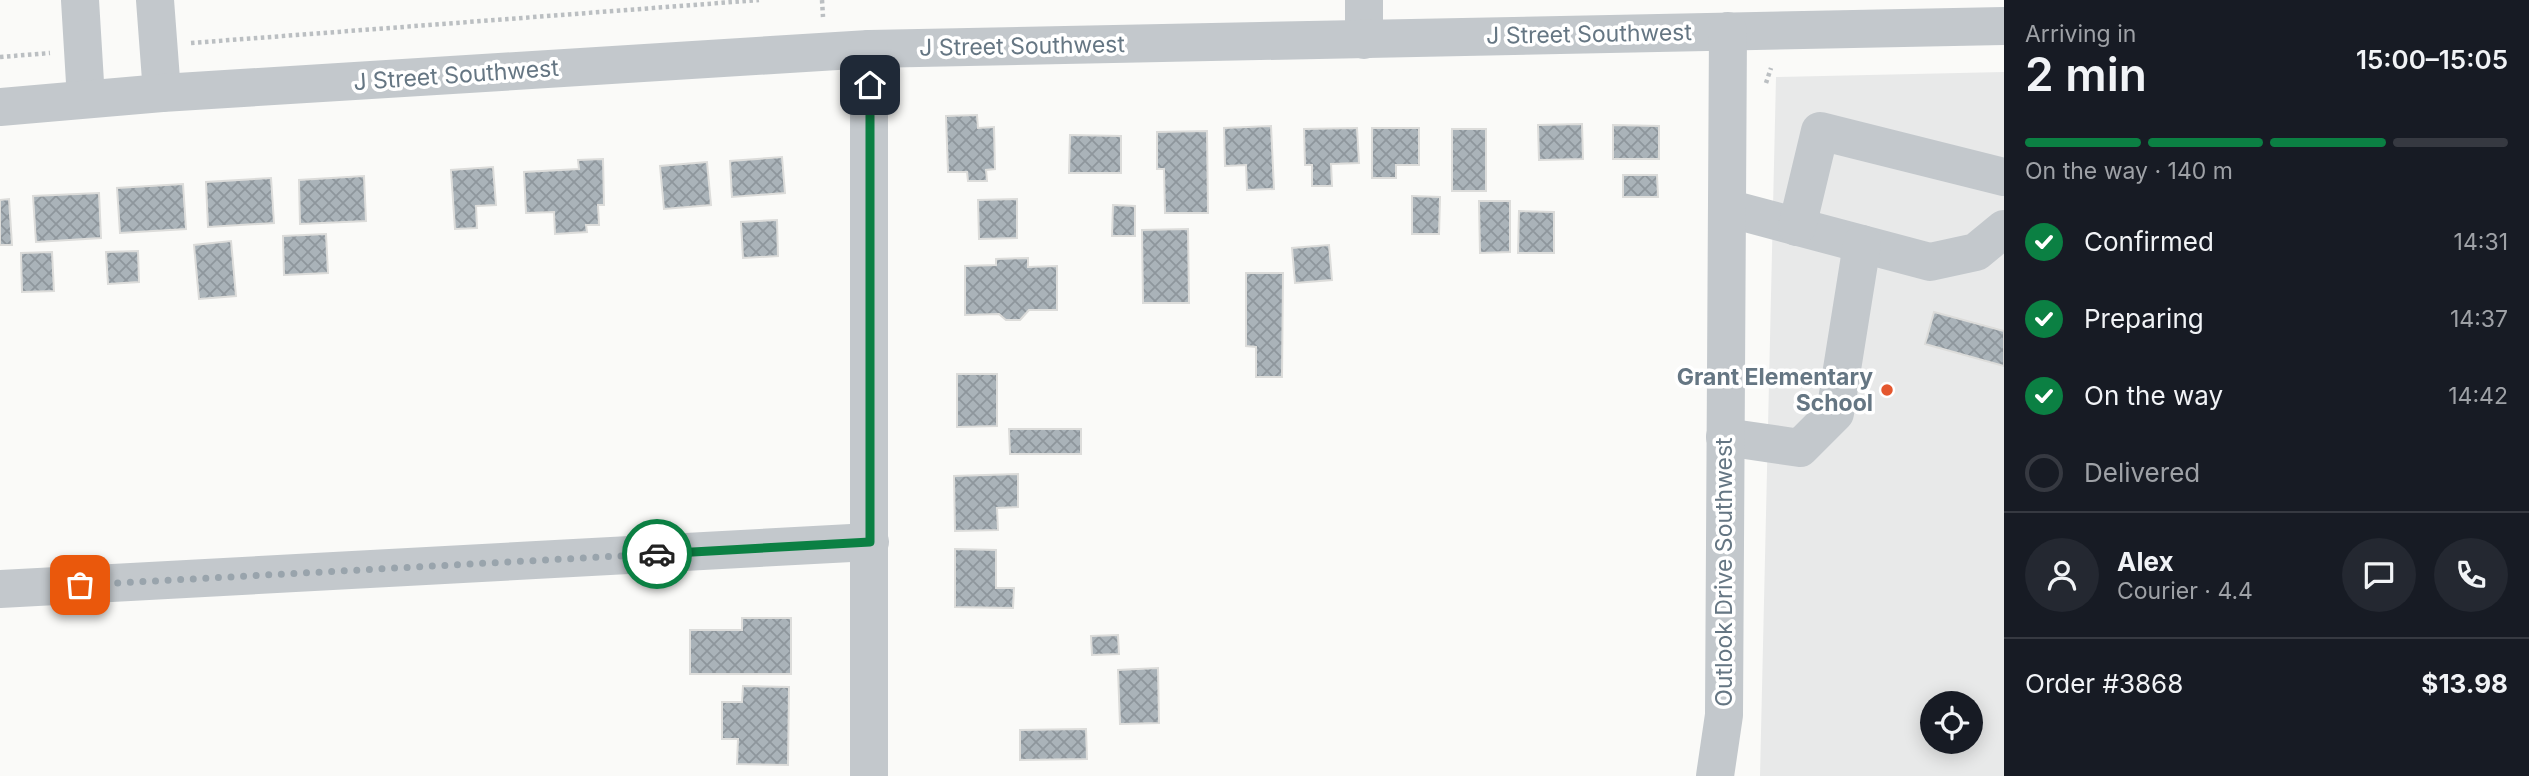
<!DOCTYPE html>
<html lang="en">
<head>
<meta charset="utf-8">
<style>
  :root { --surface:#171b24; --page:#242831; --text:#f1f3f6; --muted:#9ea1a6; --line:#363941; --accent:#0b8043 }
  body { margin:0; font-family:Inter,sans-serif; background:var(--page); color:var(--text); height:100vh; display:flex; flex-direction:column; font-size:26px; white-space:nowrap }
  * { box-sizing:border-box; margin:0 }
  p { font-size:23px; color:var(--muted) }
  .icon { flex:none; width:38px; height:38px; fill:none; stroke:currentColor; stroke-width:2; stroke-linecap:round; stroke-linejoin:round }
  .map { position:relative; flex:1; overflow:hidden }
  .side { display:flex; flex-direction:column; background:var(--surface); width:525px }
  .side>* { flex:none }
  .buttons { position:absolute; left:1920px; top:691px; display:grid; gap:14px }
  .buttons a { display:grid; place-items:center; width:63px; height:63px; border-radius:50%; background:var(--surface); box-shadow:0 4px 18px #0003; font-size:35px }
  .pin { position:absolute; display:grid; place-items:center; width:60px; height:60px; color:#fff; margin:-30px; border-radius:14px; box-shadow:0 4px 10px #0006 }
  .courier { position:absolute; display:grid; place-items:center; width:70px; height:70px; margin:-35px; border:5px solid #0b8043; border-radius:50%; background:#fff; color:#222; box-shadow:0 2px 9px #0007 }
  .overview em { font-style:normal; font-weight:600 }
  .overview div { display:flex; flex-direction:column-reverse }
  .overview { display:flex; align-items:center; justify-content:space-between; height:119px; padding:0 21px }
  h1 { font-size:46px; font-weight:600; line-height:52px }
  .bar { display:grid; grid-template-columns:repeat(4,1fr); gap:10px 7px; align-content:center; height:84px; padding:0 21px }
  .bar i { height:9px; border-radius:5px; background:var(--line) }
  .bar .on { background:var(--accent) }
  .bar p { grid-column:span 4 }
  .line { display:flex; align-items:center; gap:18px; padding:0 21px; border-top:2px solid var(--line) }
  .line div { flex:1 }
  .round { display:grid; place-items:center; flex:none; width:74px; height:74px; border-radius:37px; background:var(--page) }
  ol { padding:0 21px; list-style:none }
  li { display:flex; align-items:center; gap:21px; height:77px }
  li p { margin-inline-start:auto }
  li .icon { padding:7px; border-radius:50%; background:var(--accent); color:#fff; stroke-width:4 }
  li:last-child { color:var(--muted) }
  li i { width:38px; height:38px; border:4px solid var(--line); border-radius:50% }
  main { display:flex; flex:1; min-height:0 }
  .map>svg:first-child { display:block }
  .built { fill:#e8e9e9; fill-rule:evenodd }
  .building { fill:url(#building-cross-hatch); stroke:#dcdcda; stroke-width:2 }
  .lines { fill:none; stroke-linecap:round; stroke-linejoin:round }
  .path { stroke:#bbbfc2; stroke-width:4.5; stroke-dasharray:3.5 3.5; stroke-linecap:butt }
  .minor { stroke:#c3c8cc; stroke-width:38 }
  .done { stroke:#99a4ac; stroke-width:7; stroke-dasharray:0 12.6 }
  .route { stroke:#0b8043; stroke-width:9 }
  .poi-dot { fill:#e4572e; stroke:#fff; stroke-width:2.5 }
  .labels { text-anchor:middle; stroke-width:7; stroke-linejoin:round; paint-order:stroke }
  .street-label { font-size:23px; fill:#657683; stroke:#fff }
  .poi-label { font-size:23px; font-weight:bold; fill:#657683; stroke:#fff; text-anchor:end }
</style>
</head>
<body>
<main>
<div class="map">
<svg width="2004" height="776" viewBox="0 0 2004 776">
  <defs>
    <pattern id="building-cross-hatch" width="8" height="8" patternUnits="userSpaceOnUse" patternTransform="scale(1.75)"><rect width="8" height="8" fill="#aab3b9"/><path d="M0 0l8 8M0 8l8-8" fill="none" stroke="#8e969c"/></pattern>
  </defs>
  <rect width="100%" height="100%" fill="#fafaf8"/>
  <!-- built -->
  <path class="built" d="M2004,72V776H1760L1776,77ZM1932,704H1970V742H1932Z"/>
  <!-- building -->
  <g class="building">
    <polygon points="977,115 978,128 994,127 995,169 986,170 987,181 968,181 967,172 948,172 946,116"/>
    <polygon points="1582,124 1583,159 1539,160 1538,125"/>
    <polygon points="1613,125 1659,126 1659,159 1613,159"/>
    <polygon points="1271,126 1274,189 1247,190 1246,165 1225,166 1224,128"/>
    <polygon points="1357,128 1359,163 1331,164 1332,186 1312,186 1312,165 1305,165 1304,129"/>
    <polygon points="1372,128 1419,128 1419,165 1396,165 1396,178 1372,178"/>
    <rect x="1452" y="129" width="34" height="62"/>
    <polygon points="1207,131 1208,213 1165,213 1164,169 1157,169 1157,132"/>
    <polygon points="1070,135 1121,136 1121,173 1069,173"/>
    <polygon points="782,157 785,193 732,197 730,161"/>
    <polygon points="603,159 604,205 598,205 599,225 586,225 587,232 555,234 554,212 526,213 524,172 579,169 578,160"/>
    <polygon points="707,162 711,205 664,209 660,166"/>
    <polygon points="493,167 496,205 476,206 477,228 455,229 451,170"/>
    <polygon points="1623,175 1657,175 1658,197 1623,197"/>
    <polygon points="364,176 366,221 300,224 299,180"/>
    <polygon points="271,178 274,223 208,227 206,182"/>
    <polygon points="183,184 186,229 120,233 117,188"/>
    <polygon points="99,193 101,238 36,242 33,196"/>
    <polygon points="1412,196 1440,197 1439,234 1412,234"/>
    <polygon points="9,199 12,245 0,245 0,200"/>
    <polygon points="1017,199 1017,238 979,239 978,200"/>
    <polygon points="1479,201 1510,201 1510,252 1480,253"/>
    <polygon points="1113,205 1135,206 1135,236 1112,236"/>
    <polygon points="1519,211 1554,212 1554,253 1518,253"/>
    <polygon points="777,220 778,256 743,258 741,222"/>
    <polygon points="1188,229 1189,303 1143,303 1142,230"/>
    <polygon points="326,234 328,273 284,275 283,236"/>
    <polygon points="231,241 236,296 199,299 194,245"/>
    <polygon points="1329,245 1332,280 1295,283 1292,248"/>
    <polygon points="138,251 139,282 108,284 106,252"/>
    <polygon points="52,252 54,291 22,292 21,253"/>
    <polygon points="1028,258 1028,267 1057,266 1057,310 1029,310 1020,320 1006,320 999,314 965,315 965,266 996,265 996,259"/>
    <polygon points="1246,273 1283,273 1282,377 1256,377 1256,347 1246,346"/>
    <polygon points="1934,312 2004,331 2004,366 1925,344"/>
    <polygon points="957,374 997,374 997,426 957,427"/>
    <polygon points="1009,429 1081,429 1081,454 1010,454"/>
    <polygon points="1018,474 1018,507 997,508 998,530 955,531 954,476"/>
    <polygon points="955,549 996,550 996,588 1014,588 1013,608 955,607"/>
    <polygon points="742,618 791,618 791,674 690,674 690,630 742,630"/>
    <polygon points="1118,635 1119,654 1092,655 1091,636"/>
    <polygon points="1158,668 1159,723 1120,724 1118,670"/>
    <polygon points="743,686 789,687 788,765 737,764 738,739 722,739 722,702 742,702"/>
    <polygon points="1086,729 1087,759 1020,760 1020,730"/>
  </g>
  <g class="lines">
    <!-- path -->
    <g class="path">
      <polyline points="822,0 823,17"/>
      <polyline points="191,43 759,0"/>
      <polyline points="0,57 50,53"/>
      <polyline points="1766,83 1771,68"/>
    </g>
    <!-- minor -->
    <g class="minor">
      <polyline points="80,0 86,99"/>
      <polyline points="155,0 162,93"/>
      <polyline points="1364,40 1364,0"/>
      <polyline points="0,107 162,93 869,49 2004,26"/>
      <polyline points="1727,208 1930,262 1976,252 2004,229"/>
      <polyline points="1797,227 1820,131 2004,177"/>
      <polyline points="1725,437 1800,448 1835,413 1862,244"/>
      <polyline points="0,589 870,542"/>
      <polyline points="869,776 869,49"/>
      <polyline points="1715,776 1724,715 1728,31"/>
    </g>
  </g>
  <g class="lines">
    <!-- done -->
    <polyline class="done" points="80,585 657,554"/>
    <!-- route -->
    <polyline class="route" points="657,554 870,542 870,85"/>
  </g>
  <!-- markers -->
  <circle class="poi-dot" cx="1887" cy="390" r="7"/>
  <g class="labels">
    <!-- street labels -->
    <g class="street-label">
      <text transform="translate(1589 34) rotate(-1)" y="8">J Street Southwest</text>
      <text transform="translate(1022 46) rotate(-1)" y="8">J Street Southwest</text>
      <text transform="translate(456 75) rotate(-4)" y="8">J Street Southwest</text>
      <text transform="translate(1724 572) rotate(-90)" y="8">Outlook Drive Southwest</text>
    </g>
    <!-- poi labels -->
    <g class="poi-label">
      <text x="1873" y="385">Grant Elementary<tspan x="1873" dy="26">School</tspan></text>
    </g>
  </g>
</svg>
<div class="buttons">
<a><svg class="icon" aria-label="locate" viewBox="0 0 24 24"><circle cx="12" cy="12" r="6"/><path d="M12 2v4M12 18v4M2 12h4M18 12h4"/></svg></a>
</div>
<div class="pin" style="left:80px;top:585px;background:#ea580c"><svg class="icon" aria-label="bag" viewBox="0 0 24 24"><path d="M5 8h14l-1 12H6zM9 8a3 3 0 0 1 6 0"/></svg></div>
<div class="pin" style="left:870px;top:85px;background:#1f2937"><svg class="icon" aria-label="home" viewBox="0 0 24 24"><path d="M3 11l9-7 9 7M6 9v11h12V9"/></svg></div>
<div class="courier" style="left:657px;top:554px"><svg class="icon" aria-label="car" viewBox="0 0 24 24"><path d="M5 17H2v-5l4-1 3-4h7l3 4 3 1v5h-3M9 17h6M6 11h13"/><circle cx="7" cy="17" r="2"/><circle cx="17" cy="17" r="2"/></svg></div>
</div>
<section class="side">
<div class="overview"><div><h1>2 min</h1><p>Arriving in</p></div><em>15:00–15:05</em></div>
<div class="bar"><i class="on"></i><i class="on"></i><i class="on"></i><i></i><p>On the way · 140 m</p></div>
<ol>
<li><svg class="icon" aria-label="check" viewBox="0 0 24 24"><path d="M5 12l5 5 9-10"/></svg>Confirmed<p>14:31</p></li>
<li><svg class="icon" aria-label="check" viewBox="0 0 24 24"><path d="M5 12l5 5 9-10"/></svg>Preparing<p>14:37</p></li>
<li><svg class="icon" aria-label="check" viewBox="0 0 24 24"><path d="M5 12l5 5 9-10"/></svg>On the way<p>14:42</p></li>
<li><i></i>Delivered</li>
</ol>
<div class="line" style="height:126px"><a class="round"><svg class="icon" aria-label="person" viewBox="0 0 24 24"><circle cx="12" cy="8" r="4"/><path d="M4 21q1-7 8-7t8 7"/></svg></a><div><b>Alex</b><p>Courier · 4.4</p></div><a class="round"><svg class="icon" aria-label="chat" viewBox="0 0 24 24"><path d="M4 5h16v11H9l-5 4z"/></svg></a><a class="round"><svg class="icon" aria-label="phone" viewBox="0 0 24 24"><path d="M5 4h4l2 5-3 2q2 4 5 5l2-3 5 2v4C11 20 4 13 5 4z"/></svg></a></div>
<div class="line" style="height:91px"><div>Order #3868</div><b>$13.98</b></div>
</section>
</main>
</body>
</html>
